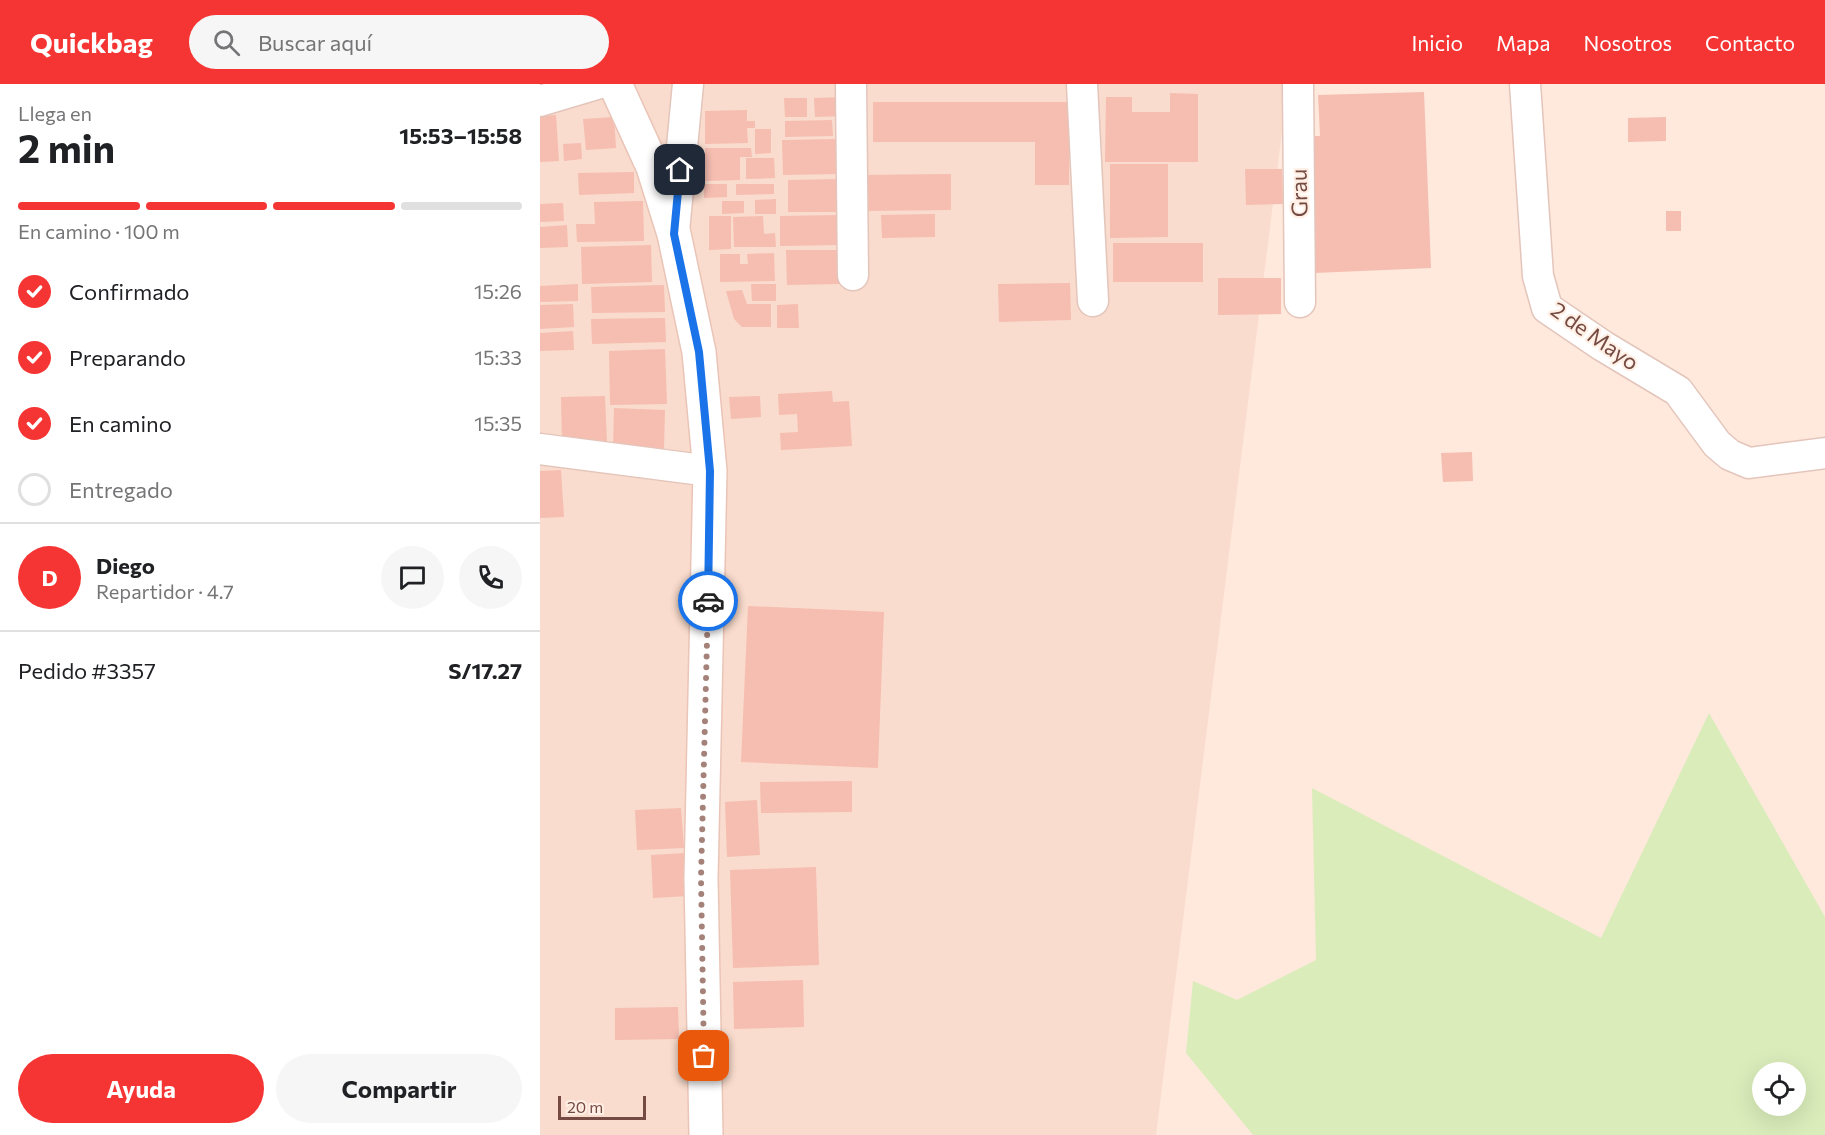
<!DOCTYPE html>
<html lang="es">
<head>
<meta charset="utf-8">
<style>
  :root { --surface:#fff; --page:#f6f6f6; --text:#202124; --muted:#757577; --line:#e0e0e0; --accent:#f53534 }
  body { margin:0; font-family:Commissioner,sans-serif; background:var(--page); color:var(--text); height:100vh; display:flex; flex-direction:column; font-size:22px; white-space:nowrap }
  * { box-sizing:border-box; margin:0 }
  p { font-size:20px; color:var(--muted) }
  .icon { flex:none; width:33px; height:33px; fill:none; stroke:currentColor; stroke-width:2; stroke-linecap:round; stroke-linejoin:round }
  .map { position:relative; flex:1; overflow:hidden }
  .side { display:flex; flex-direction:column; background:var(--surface); width:540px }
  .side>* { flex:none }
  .fabs { position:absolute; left:1212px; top:978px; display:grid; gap:12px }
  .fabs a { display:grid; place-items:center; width:54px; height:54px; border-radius:50%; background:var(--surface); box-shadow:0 6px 24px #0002; font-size:30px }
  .scale { position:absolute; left:18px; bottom:15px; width:88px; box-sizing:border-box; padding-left:6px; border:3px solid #754a43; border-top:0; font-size:16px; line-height:21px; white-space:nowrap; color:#754a43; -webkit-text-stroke:4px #ffefe4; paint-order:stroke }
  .pin { position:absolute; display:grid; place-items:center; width:51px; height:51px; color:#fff; margin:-26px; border-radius:12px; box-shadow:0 3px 9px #0006 }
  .courier { position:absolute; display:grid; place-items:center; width:60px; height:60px; margin:-30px; border:4px solid #1a73e8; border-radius:50%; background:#fff; color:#222; box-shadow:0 2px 8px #0007 }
  .head em { font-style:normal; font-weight:700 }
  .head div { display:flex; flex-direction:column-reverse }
  .head { display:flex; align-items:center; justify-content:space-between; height:102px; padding:0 18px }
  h1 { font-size:39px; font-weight:700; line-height:45px }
  .bar { display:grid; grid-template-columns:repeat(4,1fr); gap:9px 6px; align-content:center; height:72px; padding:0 18px }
  .bar i { height:8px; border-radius:4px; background:var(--line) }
  .bar .selected { background:var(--accent) }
  .bar p { grid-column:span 4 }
  .line { display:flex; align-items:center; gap:15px; padding:0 18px; border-top:2px solid var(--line) }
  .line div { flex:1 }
  .round { display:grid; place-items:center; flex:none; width:63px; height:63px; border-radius:32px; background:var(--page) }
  ol { padding:0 18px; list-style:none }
  li { display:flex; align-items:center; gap:18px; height:66px }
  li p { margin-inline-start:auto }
  li .icon { padding:6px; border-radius:50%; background:var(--accent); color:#fff; stroke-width:4 }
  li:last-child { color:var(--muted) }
  li i { width:33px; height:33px; border:3px solid var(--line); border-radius:50% }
  .button { display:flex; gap:12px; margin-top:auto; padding:12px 18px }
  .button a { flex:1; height:69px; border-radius:36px; background:var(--accent); color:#fff; font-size:24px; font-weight:700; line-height:69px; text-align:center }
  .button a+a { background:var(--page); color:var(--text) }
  header { display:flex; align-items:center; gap:36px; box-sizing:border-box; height:84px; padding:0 30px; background:var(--accent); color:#fff }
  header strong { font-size:28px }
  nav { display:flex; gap:33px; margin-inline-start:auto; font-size:21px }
  .search { width:420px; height:54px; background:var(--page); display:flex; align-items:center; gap:15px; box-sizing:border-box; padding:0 21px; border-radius:33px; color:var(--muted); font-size:22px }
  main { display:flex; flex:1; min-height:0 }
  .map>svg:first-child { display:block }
  .residential { fill:#f9dccd }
  .green { fill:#daecba; fill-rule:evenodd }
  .building { fill:#f6bdb1 }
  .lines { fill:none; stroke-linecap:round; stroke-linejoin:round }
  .street-casing { stroke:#e4c5bb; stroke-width:33 }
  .secondary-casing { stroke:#eac4b7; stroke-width:36 }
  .street { stroke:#fff; stroke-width:30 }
  .secondary { stroke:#fff; stroke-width:33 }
  .done { stroke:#a58279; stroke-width:6; stroke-dasharray:0 10.8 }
  .route { stroke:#1a73e8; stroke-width:8 }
  .labels { text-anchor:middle; stroke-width:4.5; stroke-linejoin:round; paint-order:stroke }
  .street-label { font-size:22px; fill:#754a43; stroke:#ffefe4 }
</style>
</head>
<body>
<header>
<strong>Quickbag</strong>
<div class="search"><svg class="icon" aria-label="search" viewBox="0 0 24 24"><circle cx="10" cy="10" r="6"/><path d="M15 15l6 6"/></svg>Buscar aquí</div>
<nav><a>Inicio</a><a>Mapa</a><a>Nosotros</a><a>Contacto</a></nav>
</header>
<main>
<section class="side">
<div class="head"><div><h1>2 min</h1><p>Llega en</p></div><em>15:53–15:58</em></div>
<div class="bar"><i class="selected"></i><i class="selected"></i><i class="selected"></i><i></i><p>En camino · 100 m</p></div>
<ol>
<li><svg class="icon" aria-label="check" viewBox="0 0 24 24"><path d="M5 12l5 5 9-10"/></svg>Confirmado<p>15:26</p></li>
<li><svg class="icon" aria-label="check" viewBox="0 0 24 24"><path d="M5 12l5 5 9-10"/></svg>Preparando<p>15:33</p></li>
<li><svg class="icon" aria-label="check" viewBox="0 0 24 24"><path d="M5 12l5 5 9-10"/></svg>En camino<p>15:35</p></li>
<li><i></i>Entregado</li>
</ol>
<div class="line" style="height:108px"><b class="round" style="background:var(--accent);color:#fff">D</b><div><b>Diego</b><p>Repartidor · 4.7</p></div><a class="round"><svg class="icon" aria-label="chat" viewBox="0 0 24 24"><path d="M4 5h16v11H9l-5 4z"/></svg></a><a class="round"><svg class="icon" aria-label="phone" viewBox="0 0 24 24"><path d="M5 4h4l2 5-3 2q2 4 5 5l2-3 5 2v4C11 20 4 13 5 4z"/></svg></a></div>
<div class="line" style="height:78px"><div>Pedido #3357</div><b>S/17.27</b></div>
<div class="button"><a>Ayuda</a><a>Compartir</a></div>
</section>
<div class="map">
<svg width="1285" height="1051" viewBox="0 0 1285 1051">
  <rect width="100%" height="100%" fill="#fee9dc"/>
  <!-- residential -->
  <polygon class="residential" points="0,0 748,0 616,1051 0,1051"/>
  <!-- green -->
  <path class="green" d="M1169,629L1285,833V1051H713L646,969L653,897L697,916L776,876L772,704L1061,854ZM1222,988H1256V1022H1222Z"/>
  <!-- building -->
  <g class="building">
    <polygon points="884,8 891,184 774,189 769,52 780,52 778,11"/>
    <polygon points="630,9 658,10 658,78 565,78 566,13 592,13 592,28 630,28"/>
    <polygon points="308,13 308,32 275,33 274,14"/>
    <polygon points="244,14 267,14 267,33 245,33"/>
    <polygon points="333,18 529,18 529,101 495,101 495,58 333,58"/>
    <polygon points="207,26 207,37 215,37 215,44 207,44 208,59 165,60 165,27"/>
    <polygon points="16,31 19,77 0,78 0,32"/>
    <polygon points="74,33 76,64 46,66 43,35"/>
    <polygon points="1126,33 1126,57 1088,58 1088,34"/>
    <polygon points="292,36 293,52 245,53 245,37"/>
    <polygon points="215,45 231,45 231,69 215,70"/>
    <polygon points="298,55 298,90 243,91 242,56"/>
    <polygon points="41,59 42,75 24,77 23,60"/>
    <polygon points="165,64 211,64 212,73 200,73 200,96 165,97"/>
    <polygon points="206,74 234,74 235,94 206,95"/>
    <polygon points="570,80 628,80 628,153 570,154"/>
    <polygon points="705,85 742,85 743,120 706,121"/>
    <polygon points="94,88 94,109 39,111 38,89"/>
    <polygon points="411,90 411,126 322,127 321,91"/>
    <polygon points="299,95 299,128 248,128 248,96"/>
    <polygon points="164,100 187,100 187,113 164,114"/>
    <polygon points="196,100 234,100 234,110 196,111"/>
    <polygon points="236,115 236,130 215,130 215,116"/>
    <polygon points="103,117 104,157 37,158 36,140 55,140 54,118"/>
    <polygon points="182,117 204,117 204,129 182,130"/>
    <polygon points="23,119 24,137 0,138 0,120"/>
    <rect x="1126" y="127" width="15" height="20"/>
    <polygon points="395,130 395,153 342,154 341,131"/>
    <polygon points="300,131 300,161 240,162 240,132"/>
    <polygon points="169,132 191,132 191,165 169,166"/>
    <polygon points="223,132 224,150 235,149 236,163 194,163 193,133"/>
    <polygon points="27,141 28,163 0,164 0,143"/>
    <rect x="573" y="159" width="90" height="39"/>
    <polygon points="111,161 112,198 42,200 41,163"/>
    <polygon points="246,166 300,166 300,200 247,201"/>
    <polygon points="234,169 235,197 180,198 180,170 200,170 200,180 208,180 207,170"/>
    <polygon points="678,194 741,194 741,230 678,231"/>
    <polygon points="530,199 531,236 459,238 458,200"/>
    <polygon points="38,200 38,217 0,218 0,202"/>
    <polygon points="211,200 236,200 236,217 212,217"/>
    <polygon points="124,201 125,228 52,229 51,203"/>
    <polygon points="202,206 207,220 231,220 231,243 202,243 194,235 186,207"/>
    <polygon points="33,220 34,243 0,245 0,221"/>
    <polygon points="258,220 259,244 237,244 237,221"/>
    <polygon points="125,234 126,258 52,260 51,235"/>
    <polygon points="33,247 34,266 0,267 0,249"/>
    <polygon points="125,265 127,320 70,321 69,267"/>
    <polygon points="292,307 293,318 309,317 312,362 241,366 240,349 258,348 257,330 239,331 238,310"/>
    <polygon points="65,312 67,358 22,360 21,313"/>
    <polygon points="220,312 221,333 191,335 189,313"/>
    <polygon points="74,324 125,326 124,366 73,365"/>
    <polygon points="932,368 933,397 903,398 901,369"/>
    <polygon points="21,386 24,433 0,434 0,387"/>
    <polygon points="208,522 344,528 338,684 201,678"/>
    <polygon points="312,697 312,728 221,729 220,698"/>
    <polygon points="217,716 220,771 187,773 185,718"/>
    <polygon points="141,724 144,764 97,766 95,726"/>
    <polygon points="146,769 148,812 113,814 111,771"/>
    <polygon points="276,783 279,881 193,884 190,786"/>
    <polygon points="263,896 264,943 194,945 193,898"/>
    <polygon points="138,923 139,955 75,956 75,924"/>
  </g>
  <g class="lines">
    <defs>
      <g id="street">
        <polyline points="311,0 313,191"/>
        <polyline points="542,0 553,217"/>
        <polyline points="758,0 760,218"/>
        <polyline points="985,0 998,192 1007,224 1063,262 1138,307 1177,360 1190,371 1209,379 1285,369"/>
        <polyline points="0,17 57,0"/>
        <polyline points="134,147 148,0"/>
        <polyline points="0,365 170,387"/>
      </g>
      <polyline id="secondary" points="75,0 113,83 134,150 159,268 170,387 161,794 166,1051"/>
    </defs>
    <!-- street casing -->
    <use href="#street" class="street-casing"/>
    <!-- secondary casing -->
    <use href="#secondary" class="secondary-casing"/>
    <!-- street -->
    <use href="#street" class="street"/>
    <!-- secondary -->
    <use href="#secondary" class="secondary"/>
  </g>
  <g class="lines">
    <!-- done -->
    <polyline class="done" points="164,972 161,794 168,517"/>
    <!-- route -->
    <polyline class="route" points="140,86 134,150 159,268 170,387 168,517"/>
  </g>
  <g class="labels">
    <!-- street labels -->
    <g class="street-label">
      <text transform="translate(759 109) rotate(-91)" y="8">Grau</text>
      <text transform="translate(1055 252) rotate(35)" y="8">2 de Mayo</text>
    </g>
  </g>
</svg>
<div class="fabs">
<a><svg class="icon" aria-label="locate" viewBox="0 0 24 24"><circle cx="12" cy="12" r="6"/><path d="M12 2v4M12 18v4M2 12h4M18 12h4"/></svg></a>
</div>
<div class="scale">20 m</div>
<div class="pin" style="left:164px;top:972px;background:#ea580c"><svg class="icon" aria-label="bag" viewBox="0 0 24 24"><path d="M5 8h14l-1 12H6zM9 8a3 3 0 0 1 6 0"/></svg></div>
<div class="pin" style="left:140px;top:86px;background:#1f2937"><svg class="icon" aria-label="home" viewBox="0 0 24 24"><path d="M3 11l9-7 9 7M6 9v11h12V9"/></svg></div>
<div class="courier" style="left:168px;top:517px"><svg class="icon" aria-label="car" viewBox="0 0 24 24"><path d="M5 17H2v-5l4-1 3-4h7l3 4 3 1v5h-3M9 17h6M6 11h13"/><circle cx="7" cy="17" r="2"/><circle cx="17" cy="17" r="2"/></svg></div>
</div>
</main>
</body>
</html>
